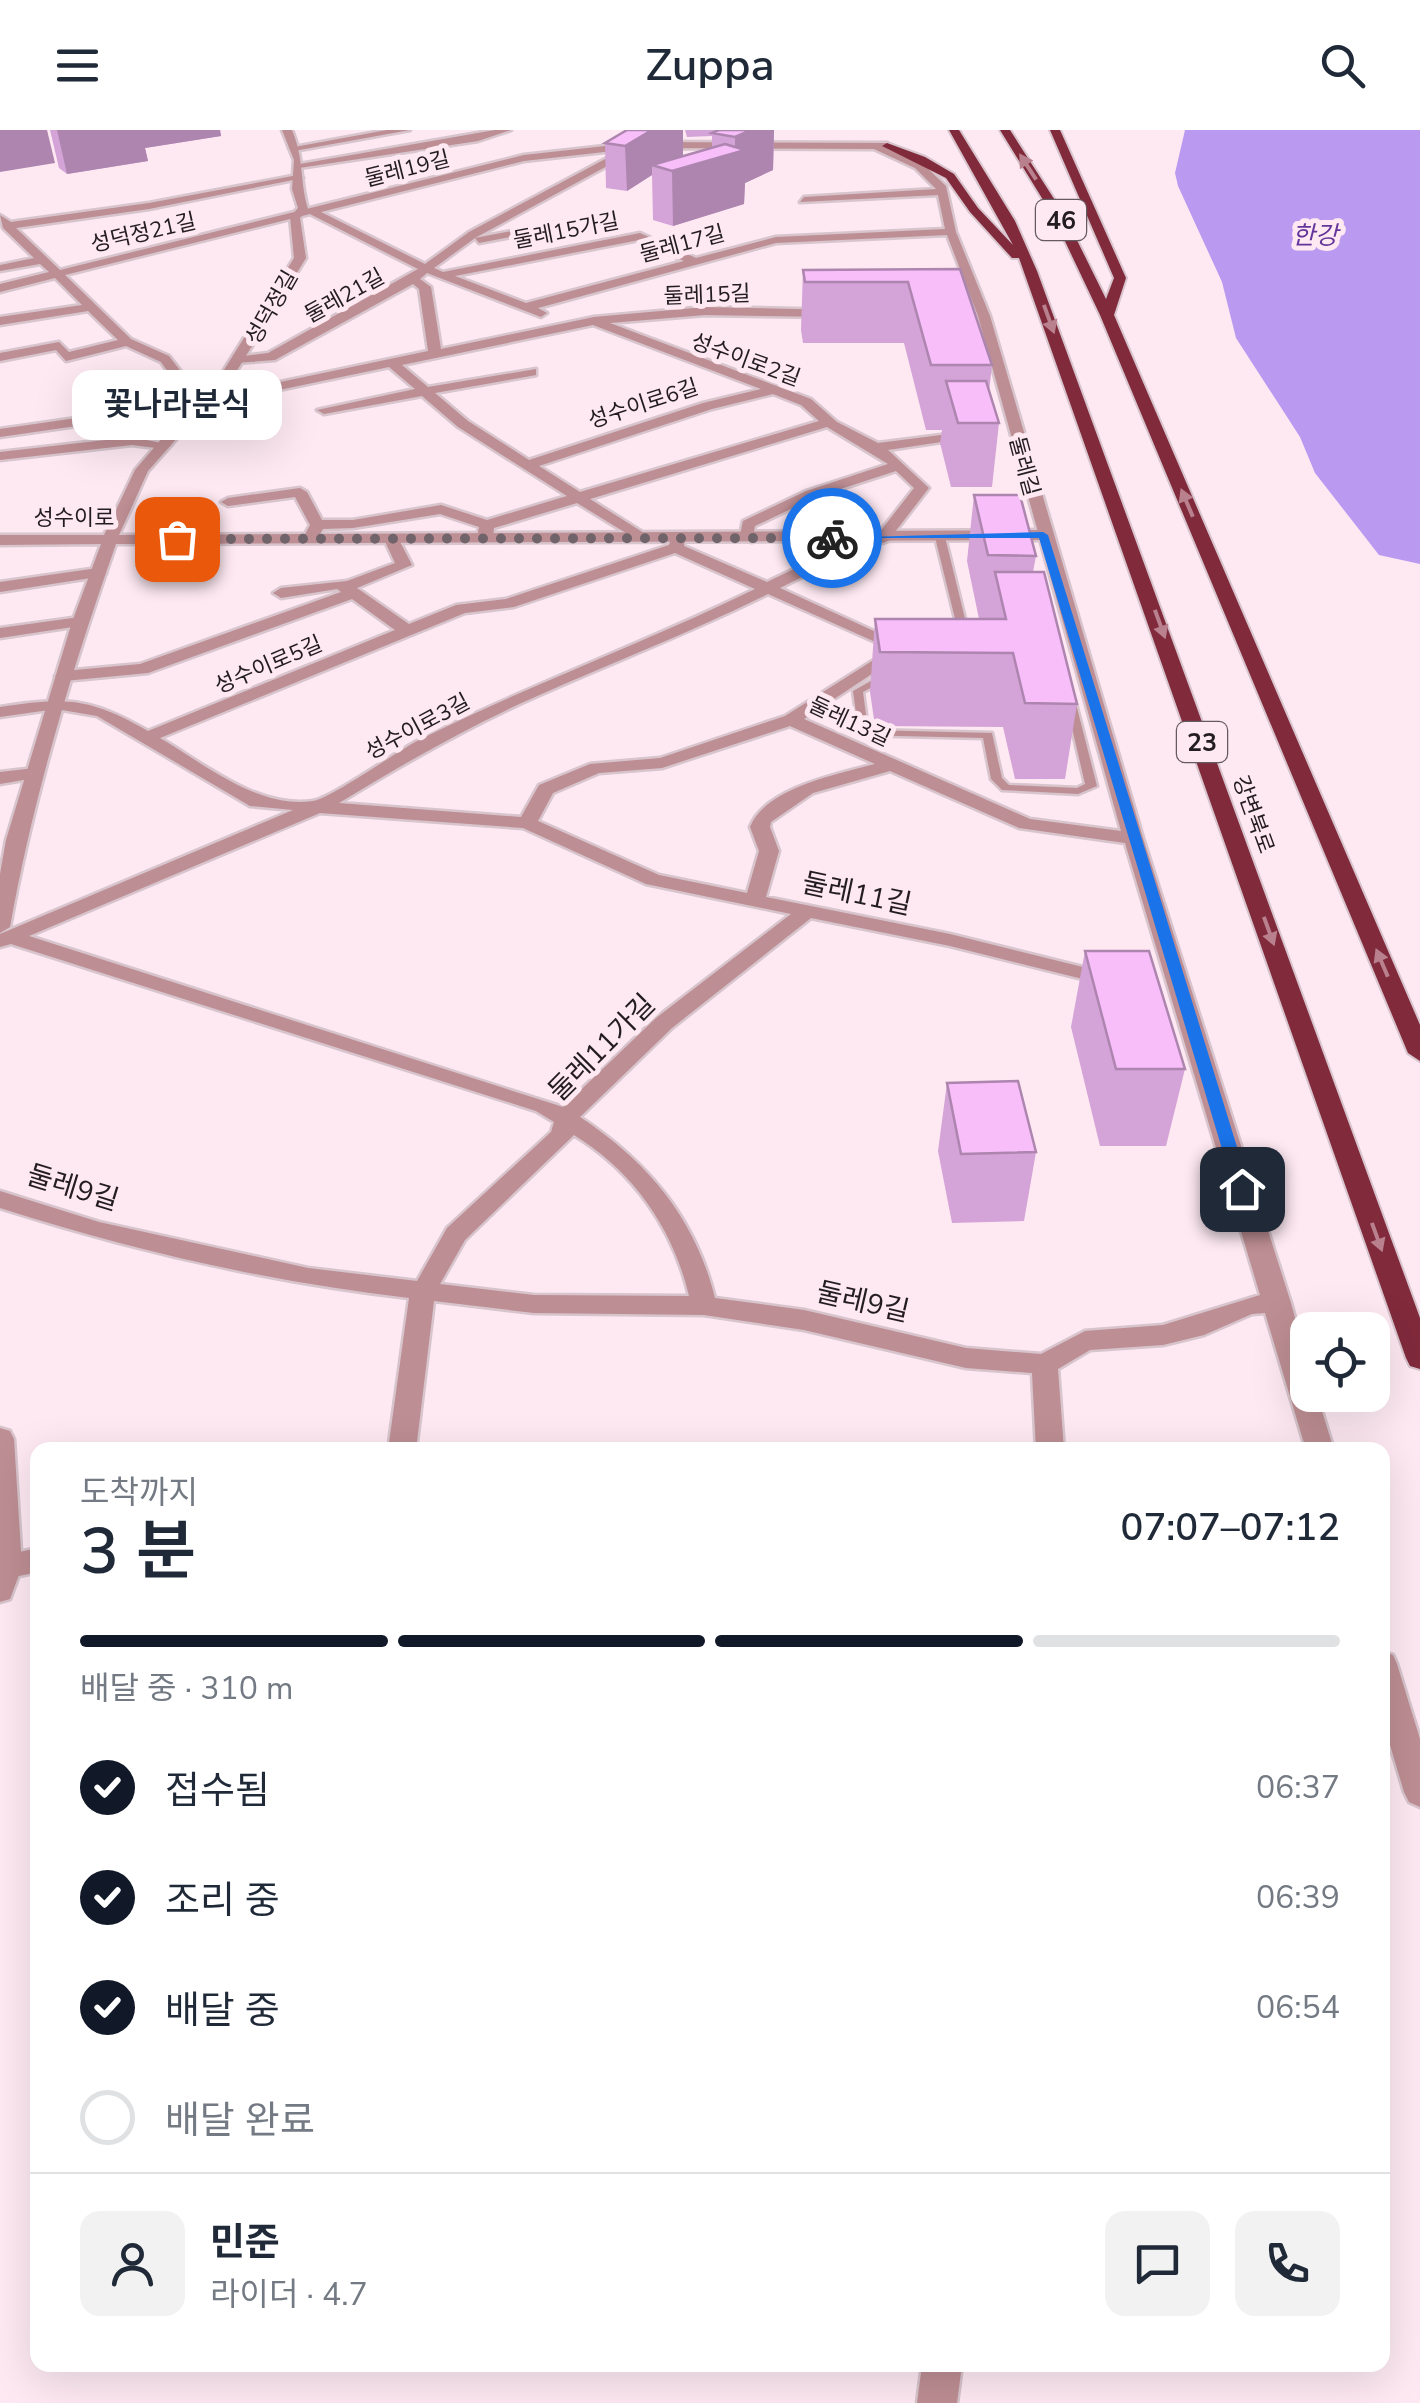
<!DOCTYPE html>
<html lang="ko">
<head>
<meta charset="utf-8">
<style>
  :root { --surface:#fff; --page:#f2f2f3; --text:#1f2937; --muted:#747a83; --line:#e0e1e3; --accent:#111827 }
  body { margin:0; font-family:"Nunito Sans","Noto Sans KR",sans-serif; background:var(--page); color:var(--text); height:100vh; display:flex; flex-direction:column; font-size:38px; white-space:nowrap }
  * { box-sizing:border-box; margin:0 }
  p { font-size:32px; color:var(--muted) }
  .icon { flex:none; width:55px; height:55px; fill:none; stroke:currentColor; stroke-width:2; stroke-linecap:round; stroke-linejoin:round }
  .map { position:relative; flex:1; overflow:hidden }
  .side { position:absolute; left:30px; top:1312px; width:1360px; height:930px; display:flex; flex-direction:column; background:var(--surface); border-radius:20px; box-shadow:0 10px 40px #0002 }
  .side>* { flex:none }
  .buttons { position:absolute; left:1290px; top:1182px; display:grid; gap:20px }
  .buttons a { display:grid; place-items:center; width:100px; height:100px; border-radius:20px; background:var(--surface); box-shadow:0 10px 40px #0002; font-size:50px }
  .pin { position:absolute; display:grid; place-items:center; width:85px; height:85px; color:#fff; margin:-42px; border-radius:20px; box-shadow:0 5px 15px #0006 }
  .courier { position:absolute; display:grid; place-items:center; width:100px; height:100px; margin:-50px; border:8px solid #1a73e8; border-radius:50%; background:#fff; color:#222; box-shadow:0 2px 12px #0007 }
  .bubble { position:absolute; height:70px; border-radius:20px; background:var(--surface); box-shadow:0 10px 40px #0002; font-size:32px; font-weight:600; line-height:70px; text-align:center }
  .overview em { font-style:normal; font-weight:600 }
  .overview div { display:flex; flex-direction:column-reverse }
  .overview { display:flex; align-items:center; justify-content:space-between; height:170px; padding:0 50px }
  h1 { font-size:65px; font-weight:600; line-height:75px }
  .bar { display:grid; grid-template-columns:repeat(4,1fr); gap:15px 10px; align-content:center; height:120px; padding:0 50px }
  .bar i { height:12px; border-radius:8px; background:var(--line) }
  .bar .current { background:var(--accent) }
  .bar p { grid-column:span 4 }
  .line { display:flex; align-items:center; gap:25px; padding:0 50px; border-top:2px solid var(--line) }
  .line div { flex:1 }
  .round { display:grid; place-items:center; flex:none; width:105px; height:105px; border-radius:20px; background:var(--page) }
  ol { padding:0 50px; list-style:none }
  li { display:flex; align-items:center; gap:30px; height:110px }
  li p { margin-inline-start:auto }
  li .icon { padding:10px; border-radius:50%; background:var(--accent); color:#fff; stroke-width:4 }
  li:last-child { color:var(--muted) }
  li i { width:55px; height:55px; border:5px solid var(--line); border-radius:50% }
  header { display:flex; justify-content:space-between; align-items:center; height:130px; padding:0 50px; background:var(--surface); font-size:45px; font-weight:600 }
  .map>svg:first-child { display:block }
  .water { fill:#ba99f0 }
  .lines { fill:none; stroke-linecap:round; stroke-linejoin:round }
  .service-casing { stroke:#d7c4cc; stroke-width:5 }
  .minor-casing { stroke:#d7c4cc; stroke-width:5 }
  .tertiary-casing { stroke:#d7c4cc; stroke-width:5 }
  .trunk-casing { stroke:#d7c4cc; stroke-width:4 }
  .service { fill:#bd8e93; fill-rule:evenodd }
  .minor { fill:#bd8e93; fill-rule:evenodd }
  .tertiary { fill:#bd8e93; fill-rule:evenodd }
  .trunk { fill:#802a3c; fill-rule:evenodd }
  .wall { fill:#d4a3d7 }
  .shaded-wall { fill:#ad85af }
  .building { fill:#f7befa; stroke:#ad85af; stroke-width:2.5 }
  .oneway { fill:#b9808e }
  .route { fill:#1a73e8 }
  .done { stroke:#70646a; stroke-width:10; stroke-dasharray:0 18 }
  .labels { text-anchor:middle; stroke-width:10; stroke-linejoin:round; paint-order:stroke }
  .far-street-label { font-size:22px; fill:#241d20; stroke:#fee9f2 }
  .shield { fill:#fee9f2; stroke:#655a5f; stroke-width:2.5 }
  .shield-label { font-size:25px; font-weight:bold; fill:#241d20 }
  .far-water-label { font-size:25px; font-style:italic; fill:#63359a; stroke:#fee9f2 }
  .street-label { font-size:28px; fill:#241d20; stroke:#fee9f2 }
</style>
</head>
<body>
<header><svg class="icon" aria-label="menu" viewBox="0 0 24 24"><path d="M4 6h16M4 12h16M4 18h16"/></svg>Zuppa<svg class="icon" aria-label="search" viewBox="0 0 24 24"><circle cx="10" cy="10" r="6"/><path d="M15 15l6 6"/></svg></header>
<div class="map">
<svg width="1420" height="2273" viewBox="0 0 1420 2273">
  <rect width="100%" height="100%" fill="#fee9f2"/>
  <!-- water -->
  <polygon class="water" points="1185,0 1420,0 1420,434 1379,425 1315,343 1300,307 1236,208 1222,152 1178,56 1175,43"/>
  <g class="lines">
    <defs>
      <g id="service">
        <polygon points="940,404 945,407 969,505 967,507 959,505 935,407"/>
        <polygon points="887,542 892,545 891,547 863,562 868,600 992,603 1002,648 1009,655 1077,658 1085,654 1066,572 1075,570 1097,656 1078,664 1002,660 991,649 983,608 859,605 853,561"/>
      </g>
      <g id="minor">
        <polygon points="387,0 410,0 294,21 289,18"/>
        <polygon points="495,0 511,0 478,11 299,38 294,35"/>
        <path d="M641,12L887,13L892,16L888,19L923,34L946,56L956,102L990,186L1143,708L1291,1173L1308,1236V1265H1317L1334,1320H1306L1265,1183L1252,1184L1204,1205L1163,1215L1090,1220L1058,1239L1064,1320H1036L1032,1243L966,1238L804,1200L704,1185L534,1183L434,1171L416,1320H388L409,1168C270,1152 134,1121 0,1078V1061L99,1092L308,1138L417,1151L447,1098L551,1002L554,992L536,981L11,814L0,817V804L293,680L250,676L97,586L56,579L0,587V577C65,567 89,567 148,601L395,500L352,469L148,543L64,551L55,546L64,541L140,534L341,462L337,459L281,468L273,463L281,458L347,451L395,433L383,407L386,404H396L412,435L357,458L409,494L456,475L506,469L669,415L672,406L677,404L685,409L684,416L767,452L835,419L836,405H846L848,424L780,458L911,518L804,589L1030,689L1121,701L978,186L947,105L776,113L538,178L547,183L541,187L427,143L420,149L431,157L441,219L594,187L705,177L838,180L834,187L705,185L610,193L811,269L837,292L878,313L980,300V306L975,307L888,320L929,358L888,411L883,413L875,408L914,358L896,341L816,367L755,396L752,412L739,409L743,391L806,361L888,334L827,297L590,369L644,403L647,406L639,411L577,373L494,398L493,407L485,412L477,407L479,397L440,384L353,398L323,399L316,411L311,413L303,408L310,395L295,367L228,376L221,372L228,368L300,358L307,362L322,390H353L441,375L487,390L567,366L458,297L422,266L324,284L317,280L415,259L389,237L212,274L179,258L161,232L126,216L66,231L56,220L0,231V223L59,212L69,222L118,210L88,181L0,195V187L82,175L55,148L0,162V154L49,142L40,134L0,141V135L34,128L3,98L0,85L11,92L149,73L298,45L303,48L149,79L16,98L60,140L524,25ZM641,18L874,19L915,38L936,59L804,67L800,72L938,65L945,99L776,107L696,128L640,103L443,142L434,138L475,108L479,113L595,91L591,86L475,108L631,23L632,19ZM622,20L469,102L425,134L321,82L524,31ZM310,84L418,139L268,223L235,227V233L275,230L413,154L419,159L428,221L214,266L189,252L169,226L131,209L65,145ZM639,110L684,131L526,173L455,146ZM593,195L761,259L703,273L529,330L468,291L435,263L531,246L536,245V239L428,257L402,235ZM773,264L801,275L819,291L580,362L539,336L712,279ZM675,423L755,459C645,513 529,555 419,610C397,621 332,668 313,671C258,679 206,635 160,608L465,483L514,477ZM768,464L891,519L785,586L660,628L590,634L539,655L521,687L339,673C403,634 467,597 535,567C613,532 692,502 768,464ZM790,596L875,634C838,644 765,658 750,697L759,721L747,763L659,745L538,691L553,663L599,643L662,638ZM890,641L1019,698L1125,713L1260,1165L1163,1195L1085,1201L1041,1224L966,1218L804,1180L715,1168C695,1088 648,1032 580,987L672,898L811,788L950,816L1115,857L1122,856L1126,851L1122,846L1115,845L950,804L766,767L779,721L770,697L771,692L813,663ZM320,683L523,698L646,754L791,784L656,888L563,977L29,806ZM574,1005C633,1041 673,1098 689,1166L534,1165L440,1154L465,1110Z"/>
        <polygon points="202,275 207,276 207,282 153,285 0,307 0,299 153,277"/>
        <polygon points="132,307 171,315 164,319 132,315 0,330 0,322"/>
        <polygon points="98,438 106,443 104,446 0,462 0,452"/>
        <polygon points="80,487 88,492 86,495 0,508 0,498"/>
        <polygon points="35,638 44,643 41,647 0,654 0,642"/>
        <polygon points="38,1418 38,1442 0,1450 0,1426"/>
        <polygon points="1382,1521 1393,1525 1397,1534 1420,1609 1420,1677 1409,1672 1404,1662 1382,1588"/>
        <polygon points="922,2235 962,2235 957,2273 917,2273"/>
      </g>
      <g id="tertiary">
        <path d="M282,0H292C305,32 299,49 308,79L300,88L306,128L217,273L179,306L148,341L119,405L1043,400L1051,405L1043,410L116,414C72,539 33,667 10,797L0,803V744L6,710L72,492L101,414L0,415V405H104L135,340L169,300L207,267L294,128L290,87L298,78L292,59L294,30Z"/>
        <polygon points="0,1298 10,1301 14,1309 22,1437 10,1469 0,1472"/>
      </g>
      <g id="trunk">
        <polygon points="949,0 959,0 1015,91 1037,141 1420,1188 1420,1239 1410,1236 1406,1228 1019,128 1012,128 970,82 946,48 882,16 887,13 925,27 954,44 978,78 1013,115"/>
        <polygon points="1000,0 1010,0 1065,86 1106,169 1114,148 1050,0 1060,0 1126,148 1114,185 1420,895 1420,931 1408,923 1100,185 1053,86"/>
      </g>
    </defs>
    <!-- service casing -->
    <use href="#service" class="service-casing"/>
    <!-- minor casing -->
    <use href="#minor" class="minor-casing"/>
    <!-- tertiary casing -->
    <use href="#tertiary" class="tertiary-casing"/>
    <!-- trunk casing -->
    <use href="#trunk" class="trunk-casing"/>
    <!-- service -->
    <use href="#service" class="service"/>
    <!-- minor -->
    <use href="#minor" class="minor"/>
    <!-- tertiary -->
    <use href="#tertiary" class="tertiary"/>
    <!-- trunk -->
    <use href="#trunk" class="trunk"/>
  </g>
  <!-- wall -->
  <g class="wall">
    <polygon points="50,0 220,0 221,6 145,18 148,31 67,44 59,38"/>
    <polygon points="685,0 774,0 773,40 745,53 744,74 673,96 653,90 652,45 627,61 606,58 605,13 683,26 712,18 712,6 687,7"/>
    <polygon points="960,139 992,235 989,262 999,293 992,357 951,357 940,313 942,300 926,300 904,213 803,213 801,200 803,140"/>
    <polygon points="974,365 1036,426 1033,442 1077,574 1065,649 1015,649 1003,597 875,596 870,562 875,489 979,489 967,431"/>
    <polygon points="1085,821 1185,939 1166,1016 1100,1016 1071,897"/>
    <polygon points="947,953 1036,1022 1024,1091 952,1093 938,1021"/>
  </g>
  <!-- shaded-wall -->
  <g class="shaded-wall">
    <polygon points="0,0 47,0 55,33 0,42"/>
    <polygon points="57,0 220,0 221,6 145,18 148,31 67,44"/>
    <polygon points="652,0 683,0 683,26 652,35 652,45 627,61 625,16"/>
    <polygon points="751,0 774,0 773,40 745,53 744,74 673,96 672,41 735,23 735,7"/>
  </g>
  <!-- building -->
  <g class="building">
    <polygon points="627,0 652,0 625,16 605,13"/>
    <polygon points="719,0 751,0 735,7 712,3"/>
    <polygon points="725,14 745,20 672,41 652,35"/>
    <polygon points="960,139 992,235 931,235 908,152 805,152 803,140"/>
    <polygon points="946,251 986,251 999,293 958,293"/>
    <polygon points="974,365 1020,365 1036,426 988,425"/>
    <polygon points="995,442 1044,442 1077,574 1025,573 1013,523 880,522 875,489 1006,489"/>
    <polygon points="1085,821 1149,821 1185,939 1116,939"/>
    <polygon points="1018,951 1036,1022 961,1024 947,953"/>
  </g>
  <!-- one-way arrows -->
  <defs><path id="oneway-solid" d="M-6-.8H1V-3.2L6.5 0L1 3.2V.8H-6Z" transform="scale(2.5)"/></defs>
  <g class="oneway">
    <use href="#oneway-solid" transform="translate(1028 37) rotate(-123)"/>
    <use href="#oneway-solid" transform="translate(1049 189) rotate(70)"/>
    <use href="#oneway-solid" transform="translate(1187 373) rotate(-113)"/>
    <use href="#oneway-solid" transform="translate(1160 494) rotate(70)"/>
    <use href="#oneway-solid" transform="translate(1269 801) rotate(70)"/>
    <use href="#oneway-solid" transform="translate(1382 833) rotate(-113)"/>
    <use href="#oneway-solid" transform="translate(1377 1107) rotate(70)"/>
  </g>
  <!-- route -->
  <polygon class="route" points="1043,402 1048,405 1250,1059 1248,1063 1242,1064 1234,1059 1039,408 827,408"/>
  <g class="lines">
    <!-- done -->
    <polyline class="done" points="177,409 832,408"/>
  </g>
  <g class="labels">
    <!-- far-street labels -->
    <g class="far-street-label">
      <text transform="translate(407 38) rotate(-14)" y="8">둘레19길</text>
      <text transform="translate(566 100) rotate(-11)" y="8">둘레15가길</text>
      <text transform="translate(143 102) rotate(-13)" y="8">성덕정21길</text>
      <text transform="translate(682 113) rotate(-15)" y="8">둘레17길</text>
      <text transform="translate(707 164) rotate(-2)" y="8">둘레15길</text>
      <text transform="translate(344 165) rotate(-29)" y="8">둘레21길</text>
      <text transform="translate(271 177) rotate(-60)" y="8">성덕정길</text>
      <text transform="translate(746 229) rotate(20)" y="8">성수이로2길</text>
      <text transform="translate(643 273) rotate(-18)" y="8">성수이로6길</text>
      <text transform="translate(1025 336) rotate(75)" y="8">둘레길</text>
      <text x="74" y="395">성수이로</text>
      <text transform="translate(268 534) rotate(-23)" y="8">성수이로5길</text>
      <text transform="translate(850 591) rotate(25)" y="8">둘레13길</text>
      <text transform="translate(417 596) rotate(-28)" y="8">성수이로3길</text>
      <text transform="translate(1254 684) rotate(70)" y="8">강변북로</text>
    </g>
    <!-- shield labels -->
    <g class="shield">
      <rect x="1036" y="70" width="50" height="40" rx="8"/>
      <rect x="1177" y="592" width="50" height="40" rx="8"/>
    </g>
    <g class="shield-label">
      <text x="1061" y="99">46</text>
      <text x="1202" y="621">23</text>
    </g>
    <!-- far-water labels -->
    <g class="far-water-label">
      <text x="1315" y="114">한강</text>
    </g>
    <!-- street labels -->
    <g class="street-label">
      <text transform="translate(857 763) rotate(12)" y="10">둘레11길</text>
      <text transform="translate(601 917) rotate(-45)" y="10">둘레11가길</text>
      <text transform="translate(73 1057) rotate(17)" y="10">둘레9길</text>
      <text transform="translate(863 1171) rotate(13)" y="10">둘레9길</text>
    </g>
  </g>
</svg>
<div class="buttons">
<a><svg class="icon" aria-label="locate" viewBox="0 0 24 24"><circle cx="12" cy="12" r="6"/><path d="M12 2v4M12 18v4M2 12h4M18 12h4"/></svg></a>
</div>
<div class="pin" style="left:177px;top:409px;background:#ea580c"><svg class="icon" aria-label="bag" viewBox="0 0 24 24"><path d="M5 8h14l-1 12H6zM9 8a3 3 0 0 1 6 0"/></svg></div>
<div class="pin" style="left:1242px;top:1059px;background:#1f2937"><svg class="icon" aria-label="home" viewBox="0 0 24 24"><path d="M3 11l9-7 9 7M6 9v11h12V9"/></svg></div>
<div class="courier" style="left:832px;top:408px"><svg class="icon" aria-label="bike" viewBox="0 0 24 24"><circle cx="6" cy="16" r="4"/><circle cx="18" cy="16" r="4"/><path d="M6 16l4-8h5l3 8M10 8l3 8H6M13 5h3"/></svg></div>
<div class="bubble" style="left:72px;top:240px;width:210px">꽃나라분식</div>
<section class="side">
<div class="overview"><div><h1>3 분</h1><p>도착까지</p></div><em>07:07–07:12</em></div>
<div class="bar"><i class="current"></i><i class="current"></i><i class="current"></i><i></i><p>배달 중 · 310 m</p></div>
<ol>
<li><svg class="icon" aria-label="check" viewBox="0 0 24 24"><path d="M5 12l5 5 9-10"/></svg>접수됨<p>06:37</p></li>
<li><svg class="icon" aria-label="check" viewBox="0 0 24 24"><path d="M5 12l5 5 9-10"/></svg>조리 중<p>06:39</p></li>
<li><svg class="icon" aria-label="check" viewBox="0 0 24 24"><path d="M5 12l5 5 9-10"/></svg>배달 중<p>06:54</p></li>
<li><i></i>배달 완료</li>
</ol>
<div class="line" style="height:180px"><a class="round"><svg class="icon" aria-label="person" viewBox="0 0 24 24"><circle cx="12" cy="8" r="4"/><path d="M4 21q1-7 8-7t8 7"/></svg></a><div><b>민준</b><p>라이더 · 4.7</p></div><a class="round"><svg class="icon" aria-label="chat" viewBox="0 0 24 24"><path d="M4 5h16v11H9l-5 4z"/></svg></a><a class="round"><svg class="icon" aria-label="phone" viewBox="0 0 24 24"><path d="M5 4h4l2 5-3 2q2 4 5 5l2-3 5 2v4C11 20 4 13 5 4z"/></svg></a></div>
</section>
</div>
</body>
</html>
